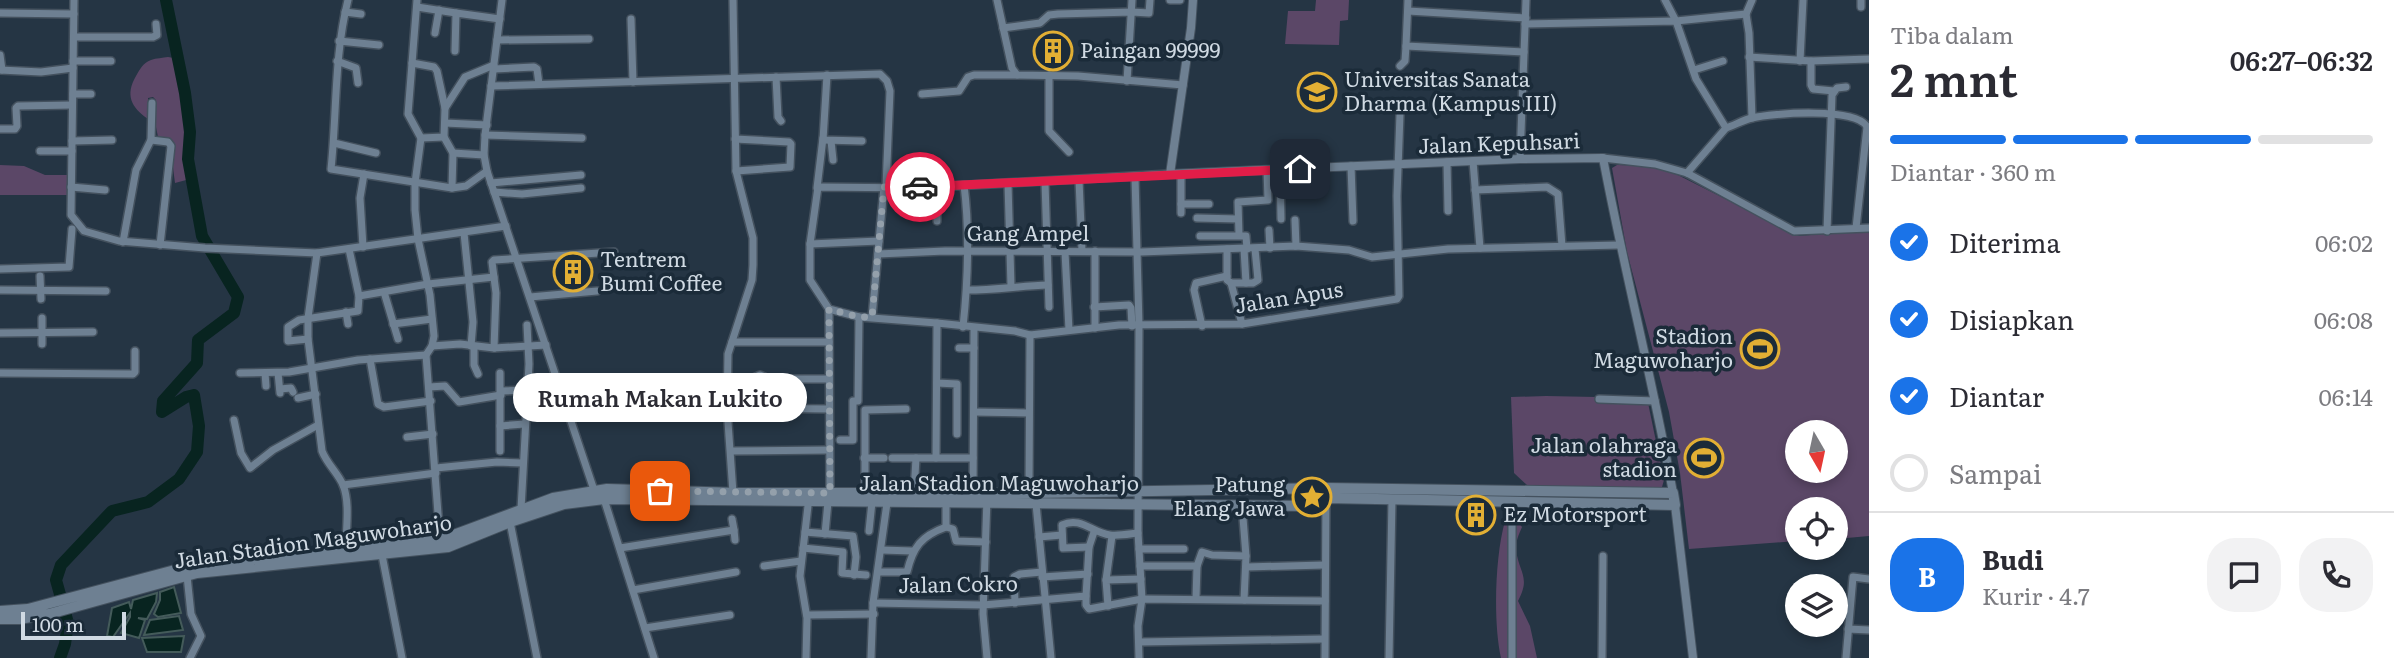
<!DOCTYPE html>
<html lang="id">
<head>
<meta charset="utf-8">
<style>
  :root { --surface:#fff; --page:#f2f2f3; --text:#2b2b33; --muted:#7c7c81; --line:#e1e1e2; --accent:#1a73e8 }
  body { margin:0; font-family:Literata,serif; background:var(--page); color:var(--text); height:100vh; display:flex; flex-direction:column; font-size:26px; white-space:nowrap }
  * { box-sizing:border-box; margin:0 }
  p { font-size:23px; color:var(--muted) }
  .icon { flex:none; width:38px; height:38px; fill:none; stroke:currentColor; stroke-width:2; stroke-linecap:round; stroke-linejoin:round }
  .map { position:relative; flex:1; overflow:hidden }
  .sheet { display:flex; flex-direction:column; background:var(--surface); width:525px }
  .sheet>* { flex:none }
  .needle { width:46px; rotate:171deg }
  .tools { position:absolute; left:1785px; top:420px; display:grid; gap:14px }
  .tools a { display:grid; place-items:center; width:63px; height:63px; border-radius:50%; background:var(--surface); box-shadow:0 4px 10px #0003; font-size:35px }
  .scale { position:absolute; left:21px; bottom:18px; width:105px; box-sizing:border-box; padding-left:7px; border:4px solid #d0dae3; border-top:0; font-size:19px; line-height:24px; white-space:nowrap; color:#d0dae3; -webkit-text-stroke:5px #1b2b39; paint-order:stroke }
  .pin { position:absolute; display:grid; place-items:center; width:60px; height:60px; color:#fff; margin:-30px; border-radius:14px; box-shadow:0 4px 10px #0006 }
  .courier { position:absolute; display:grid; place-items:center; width:70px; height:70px; margin:-35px; border:5px solid #e11d48; border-radius:50%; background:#fff; color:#222; box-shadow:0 2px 9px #0007 }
  .bubble { position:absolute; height:49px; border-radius:24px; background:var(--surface); box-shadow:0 4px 10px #0003; font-size:23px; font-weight:600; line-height:49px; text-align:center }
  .headline em { font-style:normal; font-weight:600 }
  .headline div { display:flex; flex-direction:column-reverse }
  .headline { display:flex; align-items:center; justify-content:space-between; height:119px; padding:0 21px }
  h1 { font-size:46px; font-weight:600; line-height:52px }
  .bar { display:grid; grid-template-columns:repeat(4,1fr); gap:10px 7px; align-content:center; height:84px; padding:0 21px }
  .bar i { height:9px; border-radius:5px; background:var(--line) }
  .bar .current { background:var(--accent) }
  .bar p { grid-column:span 4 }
  .line { display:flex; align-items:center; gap:18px; padding:0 21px; border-top:2px solid var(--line) }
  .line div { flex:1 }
  .round { display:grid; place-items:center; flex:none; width:74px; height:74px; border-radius:28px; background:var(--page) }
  ol { padding:0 21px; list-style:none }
  li { display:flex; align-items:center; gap:21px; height:77px }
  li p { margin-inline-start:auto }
  li .icon { padding:7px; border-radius:50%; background:var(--accent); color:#fff; stroke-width:4 }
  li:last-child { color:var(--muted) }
  li i { width:38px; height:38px; border:4px solid var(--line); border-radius:50% }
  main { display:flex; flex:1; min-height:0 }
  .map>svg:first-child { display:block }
  .green { fill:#5b4767; fill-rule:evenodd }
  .water { fill:#082420; stroke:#445b5a; stroke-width:2 }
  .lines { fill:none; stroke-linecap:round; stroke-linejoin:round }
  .river { stroke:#082420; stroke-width:12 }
  .minor-casing { stroke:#44515e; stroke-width:10 }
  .tertiary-casing { stroke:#44515e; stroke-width:10 }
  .secondary-casing { stroke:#44515e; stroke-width:12 }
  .minor { stroke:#6e8092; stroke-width:7 }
  .tertiary { stroke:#6e8092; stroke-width:8 }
  .secondary { stroke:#6e8092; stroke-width:10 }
  .done { stroke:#94a0ab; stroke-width:7; stroke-dasharray:0 12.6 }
  .route { stroke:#e11d48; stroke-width:9 }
  .labels { text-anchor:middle; stroke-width:7; stroke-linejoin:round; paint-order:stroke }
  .poi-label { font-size:21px; fill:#d0dae3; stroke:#1b2b39; text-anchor:start }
  .street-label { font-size:21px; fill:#d0dae3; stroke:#1b2b39 }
</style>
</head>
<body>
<main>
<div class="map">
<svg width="1869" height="658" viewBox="0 0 1869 658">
  <rect width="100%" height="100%" fill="#253544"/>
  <!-- green -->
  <g class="green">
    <polygon points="1316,0 1349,0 1348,20 1340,21 1339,45 1285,44 1288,11 1315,11"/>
    <path d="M168,57L174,58C181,80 187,107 187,130C186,149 183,161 190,179L175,183L169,137H158L155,122L156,100L153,97L148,98V119C131,107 125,95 136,76C140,69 143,63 151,60C156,58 163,58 168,57Z"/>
    <polygon points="0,165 24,166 45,175 70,175 68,195 0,195"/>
    <path d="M1617,165L1660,166L1799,236L1869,230V536L1836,539V509H1797V541L1689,549L1680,473L1669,412L1627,252L1612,168ZM1797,432H1836V471H1797Z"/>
    <polygon points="1546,396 1647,398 1664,480 1662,487 1655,490 1528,486 1514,473 1511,397"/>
    <path d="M1514,517L1522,527C1519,534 1515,543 1516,550C1519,573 1531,577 1518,601L1530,626L1537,658H1501C1493,623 1495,556 1505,521Z"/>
  </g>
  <!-- water -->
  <g class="water">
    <polygon points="174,587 181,613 158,617 154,614 160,600 160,592"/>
    <polygon points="157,593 156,602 147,619 138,618 145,620 139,638 121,633 130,617 130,613 113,637 107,636 112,608 129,602 131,609 133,600"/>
    <polygon points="179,616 183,630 144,635 150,620"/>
    <polygon points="184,636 181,652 147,652 142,638"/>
  </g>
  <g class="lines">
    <!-- river -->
    <polyline class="river" points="60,658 65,644 68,623 56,580 61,565 112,511 148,502 179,479 197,452 199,426 194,395 186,397 162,412 163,401 197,363 198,340 234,313 238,297 202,236 188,159 190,132 185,93 166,0"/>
    <defs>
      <g id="minor">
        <polyline points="74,0 71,215 84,231 119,241 205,248 317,253 506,226"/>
        <path d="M348,0C334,56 337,112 331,169L452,188L466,186L487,171"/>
        <polyline points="417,0 408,114 421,138 415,183 415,210 418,239 430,295 434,336 432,346 426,355 440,540"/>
        <polyline points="502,0 485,135 484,155 487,171 594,490"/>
        <polyline points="733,0 736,171 753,238 753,265 752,280 728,354 727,408 733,493"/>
        <polyline points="997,0 1012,68 1017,75 1078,76 1183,85"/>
        <polyline points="1170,0 1180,0"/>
        <polyline points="1408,0 1406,46 1524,52"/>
        <polyline points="1665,0 1676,21 1746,14 1752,0"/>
        <polyline points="417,7 456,13"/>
        <polyline points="1861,7 1861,0"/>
        <polyline points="1408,11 1526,18"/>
        <polyline points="345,12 361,14"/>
        <polyline points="0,13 74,14"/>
        <polyline points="1746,14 1749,33 1752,118"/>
        <polyline points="631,19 633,82"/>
        <polyline points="1525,24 1676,21 1696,79 1726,128 1687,173"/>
        <polyline points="1003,28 1040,23 1049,15 1058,14 1132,12 1149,13 1150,0"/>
        <polyline points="435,33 439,10"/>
        <polyline points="74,37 153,37 157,35 156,24"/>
        <polyline points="497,40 589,39"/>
        <polyline points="339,41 379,45"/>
        <polyline points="455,51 456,13 500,19"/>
        <polyline points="0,55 2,70"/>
        <polyline points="1749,57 1811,61 1869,59"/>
        <polyline points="73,61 111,61"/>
        <polyline points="337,61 356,68 358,83"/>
        <polyline points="1800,61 1803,0"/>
        <polyline points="1811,61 1811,85 1813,89 1834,91"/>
        <polyline points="412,63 434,67 437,71 445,108"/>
        <polyline points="1400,66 1405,61 1406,46"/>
        <polyline points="494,69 534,67 537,69 539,84"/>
        <polyline points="0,70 41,72 73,68"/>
        <polyline points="1694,70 1723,61"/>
        <polyline points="827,75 823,140 862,141"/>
        <polyline points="1049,75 1049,131 1069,152"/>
        <polyline points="776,77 778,117 781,121"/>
        <polyline points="1127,81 1132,0"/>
        <polyline points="491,86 880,74 887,81 890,91 886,187"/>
        <polyline points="73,94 91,94"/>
        <polyline points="922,94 959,91 968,77 974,75 1017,75"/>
        <polyline points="445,123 487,125"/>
        <path d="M1726,128C1735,125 1743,120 1752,118C1772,113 1858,107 1867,127L1856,228"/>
        <polyline points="0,129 15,129 17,126 16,108 18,106 72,105"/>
        <polyline points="485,135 582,138"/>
        <polyline points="444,137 453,153 452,188"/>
        <polyline points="421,138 444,137 445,108 465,77 494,65"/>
        <polyline points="735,139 789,142 791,144 790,167 736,171"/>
        <polyline points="151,140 168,142 171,146 160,245"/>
        <polyline points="72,141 112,140"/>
        <polyline points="831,141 833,160"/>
        <polyline points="334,143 376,153"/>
        <polyline points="40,151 72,151"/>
        <polyline points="453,153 484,155"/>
        <polyline points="1603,158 1655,164 1687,173 1794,231 1869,228"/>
        <polyline points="1520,159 1526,0"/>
        <polyline points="1473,161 1480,248"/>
        <polyline points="1447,162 1448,211"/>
        <polyline points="1351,166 1353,221"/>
        <polyline points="1280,170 1281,219"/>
        <polyline points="1170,174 916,188 818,187 810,244 810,280 829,309 859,317 937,323 1015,331 1030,335 1119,325 1242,324 1397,299 1399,296 1397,196 1400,114"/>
        <polyline points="1135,177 1139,325 1138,533 1142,599 1138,626 1139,658"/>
        <polyline points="1079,180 1082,251"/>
        <polyline points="1045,182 1049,307"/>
        <polyline points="491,183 581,175"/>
        <polyline points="1008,184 1011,286"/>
        <polyline points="937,186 937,221"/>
        <polyline points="71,187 105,190"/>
        <polyline points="817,188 823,138"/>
        <polyline points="1475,190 1547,187 1558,194 1562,246"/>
        <polyline points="494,192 522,194 581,188"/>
        <polyline points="1181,204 1209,204"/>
        <polyline points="915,212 916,188"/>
        <polyline points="1181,213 1181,174"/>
        <polyline points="1197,218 1238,219"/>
        <polyline points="1295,220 1296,246"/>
        <polyline points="1269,230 1270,248"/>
        <polyline points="1827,231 1832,95 1837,88 1846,87"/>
        <polyline points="464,233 473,322 471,346"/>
        <polyline points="1239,235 1238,202 1268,200 1267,170"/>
        <polyline points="1200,236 1246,236 1247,249"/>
        <polyline points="123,242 136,170 151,140 152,103"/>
        <polyline points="810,244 879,241"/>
        <polyline points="363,247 360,198 364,174"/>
        <polyline points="349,249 359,296"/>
        <polyline points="1227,249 1227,280 1231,283 1242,324"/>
        <polyline points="1065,252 1069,330"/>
        <path d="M317,253L308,318V339L322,451C327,464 338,473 343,485C351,505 345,533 346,554"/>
        <polyline points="878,254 945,251 1141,252 1296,246 1349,250 1372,257 1448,249 1619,245"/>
        <polyline points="0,269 69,267 72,229"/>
        <polyline points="40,276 41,299"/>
        <polyline points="1231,283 1246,283 1244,249"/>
        <polyline points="1246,283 1253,283 1258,280 1255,249"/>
        <polyline points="0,290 106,291"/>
        <path d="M967,290C995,290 1020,286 1048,285"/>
        <polyline points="384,292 398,339"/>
        <polyline points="530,297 597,291"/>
        <polyline points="1094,307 1129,305 1131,308 1132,326"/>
        <polyline points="829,309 830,493"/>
        <polyline points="346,312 348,324"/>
        <polyline points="872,317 884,187"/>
        <polyline points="42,318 42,344"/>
        <polyline points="393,324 432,319"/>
        <polyline points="1202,326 1194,290 1196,283 1227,276"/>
        <path d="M963,327C968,280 970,232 964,185"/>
        <polyline points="1095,328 1095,251"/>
        <polyline points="0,333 93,332"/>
        <polyline points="1030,335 1029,486 1034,493 1036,504 1051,658"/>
        <polyline points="308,339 288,341 288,327 299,320 358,311 359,296 428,284 494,277"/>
        <polyline points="732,342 829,342"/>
        <polyline points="432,346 460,344 494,348 546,345"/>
        <polyline points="474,347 474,365 478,374"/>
        <polyline points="494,348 496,293 492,262 494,260 614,252"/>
        <polyline points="959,348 974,348"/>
        <polyline points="370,359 378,404 384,407 431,401"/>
        <polyline points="0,373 133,374 135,372 135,351"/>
        <polyline points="240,373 289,372 358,360 426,355"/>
        <polyline points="265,373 266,386"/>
        <polyline points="278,373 280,393"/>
        <polyline points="727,380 751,379 760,375 769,379 829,379"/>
        <polyline points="937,383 957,384 957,434"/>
        <polyline points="429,387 445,386 459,402 501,395"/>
        <polyline points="280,389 291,388 293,392"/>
        <polyline points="501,391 527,390"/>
        <polyline points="298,398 316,394"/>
        <polyline points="1599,399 1655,401"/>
        <polyline points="727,408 829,409"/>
        <polyline points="974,412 1029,413"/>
        <polyline points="234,420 241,453 250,468 273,450 318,425"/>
        <polyline points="500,426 524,424"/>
        <polyline points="407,437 433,434"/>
        <polyline points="840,440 853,440 853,401 858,401 859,317"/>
        <polyline points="500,451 500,373"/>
        <polyline points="731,451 829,450"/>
        <polyline points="864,458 884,458"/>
        <polyline points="892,458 973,458"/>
        <polyline points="936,458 937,323"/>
        <polyline points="436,468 497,462 522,463"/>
        <polyline points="343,485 436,473"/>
        <polyline points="865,493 865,410 906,409"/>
        <polyline points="914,493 916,458"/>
        <polyline points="973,496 974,328"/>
        <polyline points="987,498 983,614 987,658"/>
        <polyline points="604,499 654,658"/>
        <polyline points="1512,501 1512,658"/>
        <polyline points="1242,505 1246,556"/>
        <polyline points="521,509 529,364 527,325"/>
        <polyline points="732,519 734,530"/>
        <polyline points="510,522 537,658"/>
        <polyline points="946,527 953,529 956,541 986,542"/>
        <polyline points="869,531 872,502"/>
        <polyline points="805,532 853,536 856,557 854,575"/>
        <polyline points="825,534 828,502"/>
        <polyline points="1039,537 1062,535"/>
        <path d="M1089,547L1063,548L1062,525C1081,516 1092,533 1110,535C1119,536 1129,534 1138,533"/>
        <polyline points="620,548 734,530 735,540"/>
        <polyline points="803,548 843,552 842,573 866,575"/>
        <polyline points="1139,549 1184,549"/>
        <polyline points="882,550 912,551"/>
        <polyline points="382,555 402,658"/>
        <polyline points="764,566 801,561"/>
        <polyline points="1140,566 1197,566 1202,552 1212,555 1246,556 1244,600"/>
        <polyline points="1246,567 1324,565"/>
        <path d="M879,572H907C913,547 921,536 946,527V503"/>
        <polyline points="187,576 191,614 201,636 190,658"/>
        <polyline points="1042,577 1088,574"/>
        <polyline points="1106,580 1112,536"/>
        <polyline points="633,590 736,572"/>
        <polyline points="1086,596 1089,547 1094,532"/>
        <polyline points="1196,598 1197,566"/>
        <polyline points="873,603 983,605 1086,596 1086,605 1089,609 1142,599 1325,601"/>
        <polyline points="1015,603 1014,577 1020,574 1042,572"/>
        <polyline points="1108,606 1106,580 1141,579"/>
        <polyline points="807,615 874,614"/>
        <polyline points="645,628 730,615"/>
        <polyline points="1848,629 1869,630"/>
        <polyline points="1139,642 1324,639"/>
        <polyline points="806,658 807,618 800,576 809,497"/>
        <polyline points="871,658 873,603 887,503"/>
        <polyline points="1325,658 1326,494"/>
        <polyline points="1389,658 1392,499"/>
        <polyline points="1602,658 1603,556"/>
        <polyline points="1846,658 1853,577 1869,579"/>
      </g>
      <g id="tertiary">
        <path d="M1193,0L1191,28L1170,174L1520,159L1603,158C1624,270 1653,381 1673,493"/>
        <polyline points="1675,505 1693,658"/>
      </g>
      <polyline id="secondary" points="0,611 28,609 175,570 209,564 440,540 553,498 607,489 738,493 1034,493 1326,488 1673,493 1675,505 1326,498 1308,506 604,499 564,504 510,522 448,547 197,573 49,614 19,619 0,619"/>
    </defs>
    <!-- minor casing -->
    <use href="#minor" class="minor-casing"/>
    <!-- tertiary casing -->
    <use href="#tertiary" class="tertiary-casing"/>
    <!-- secondary casing -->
    <use href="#secondary" class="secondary-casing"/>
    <!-- minor -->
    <use href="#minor" class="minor"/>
    <!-- tertiary -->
    <use href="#tertiary" class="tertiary"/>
    <!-- secondary -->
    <use href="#secondary" class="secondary"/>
  </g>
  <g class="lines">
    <!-- done -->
    <polyline class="done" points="660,491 830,493 829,309 859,317 872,317 884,187 920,187"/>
    <!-- route -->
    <polyline class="route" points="920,187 1300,169"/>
  </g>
  <!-- icons -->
  <defs>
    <symbol id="building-ring" viewBox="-11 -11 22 22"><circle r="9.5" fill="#1b2b39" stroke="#e2af34" stroke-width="1.5"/><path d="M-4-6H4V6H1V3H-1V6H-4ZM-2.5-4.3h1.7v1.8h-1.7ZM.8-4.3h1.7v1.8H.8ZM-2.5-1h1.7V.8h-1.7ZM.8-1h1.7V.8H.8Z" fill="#e2af34"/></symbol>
    <symbol id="university-ring" viewBox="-11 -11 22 22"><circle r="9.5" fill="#1b2b39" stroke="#e2af34" stroke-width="1.5"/><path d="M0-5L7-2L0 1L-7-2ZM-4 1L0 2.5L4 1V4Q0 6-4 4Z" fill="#e2af34"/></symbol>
    <symbol id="stadium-ring" viewBox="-11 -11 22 22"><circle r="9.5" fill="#1b2b39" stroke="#e2af34" stroke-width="1.5"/><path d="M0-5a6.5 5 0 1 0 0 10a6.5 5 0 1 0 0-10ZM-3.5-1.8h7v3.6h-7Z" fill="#e2af34"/></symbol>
    <symbol id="sight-ring" viewBox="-11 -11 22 22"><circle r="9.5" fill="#1b2b39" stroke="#e2af34" stroke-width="1.5"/><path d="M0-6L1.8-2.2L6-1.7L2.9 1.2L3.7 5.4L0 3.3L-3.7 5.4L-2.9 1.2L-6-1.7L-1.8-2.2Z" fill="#e2af34"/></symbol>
  </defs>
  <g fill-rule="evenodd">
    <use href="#building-ring" x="1031" y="29" width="44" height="44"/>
    <use href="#university-ring" x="1295" y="70" width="44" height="44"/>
    <use href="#building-ring" x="551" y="250" width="44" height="44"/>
    <use href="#stadium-ring" x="1738" y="327" width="44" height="44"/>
    <use href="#stadium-ring" x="1682" y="436" width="44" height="44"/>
    <use href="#sight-ring" x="1290" y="475" width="44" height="44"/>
    <use href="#building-ring" x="1454" y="493" width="44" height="44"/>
  </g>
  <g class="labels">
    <!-- poi labels -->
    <g class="poi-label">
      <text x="1080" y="58">Paingan 99999</text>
      <text x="1344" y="87">Universitas Sanata<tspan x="1344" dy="24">Dharma (Kampus III)</tspan></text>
      <text x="600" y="267">Tentrem<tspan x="600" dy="24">Bumi Coffee</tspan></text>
      <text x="1733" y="344" text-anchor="end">Stadion<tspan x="1733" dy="24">Maguwoharjo</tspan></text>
      <text x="1677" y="453" text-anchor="end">Jalan olahraga<tspan x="1677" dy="24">stadion</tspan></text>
      <text x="1285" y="492" text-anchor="end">Patung<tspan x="1285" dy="24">Elang Jawa</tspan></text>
      <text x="1503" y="522">Ez Motorsport</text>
    </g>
    <!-- street labels -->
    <g class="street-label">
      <text transform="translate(1499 144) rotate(-2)" y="7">Jalan Kepuhsari</text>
      <text x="1028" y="241">Gang Ampel</text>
      <text transform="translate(1289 298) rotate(-9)" y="7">Jalan Apus</text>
      <text x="999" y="491">Jalan Stadion Maguwoharjo</text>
      <text transform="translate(313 542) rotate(-8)" y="7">Jalan Stadion Maguwoharjo</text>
      <text transform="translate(958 585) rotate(-1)" y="7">Jalan Cokro</text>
    </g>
  </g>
</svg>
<div class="tools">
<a><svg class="needle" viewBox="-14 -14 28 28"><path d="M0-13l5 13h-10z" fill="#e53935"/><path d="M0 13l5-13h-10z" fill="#7c7c81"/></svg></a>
<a><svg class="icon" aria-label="locate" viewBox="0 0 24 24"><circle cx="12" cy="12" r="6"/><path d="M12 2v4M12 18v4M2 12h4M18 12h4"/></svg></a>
<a><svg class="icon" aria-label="layers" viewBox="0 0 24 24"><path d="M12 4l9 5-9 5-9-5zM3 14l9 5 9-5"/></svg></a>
</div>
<div class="scale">100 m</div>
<div class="pin" style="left:660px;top:491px;background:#ea580c"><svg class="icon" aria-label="bag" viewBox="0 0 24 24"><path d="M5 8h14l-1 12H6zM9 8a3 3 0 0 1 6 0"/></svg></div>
<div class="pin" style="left:1300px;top:169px;background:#1f2937"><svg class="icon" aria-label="home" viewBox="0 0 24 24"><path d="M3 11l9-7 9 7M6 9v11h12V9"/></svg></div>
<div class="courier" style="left:920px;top:187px"><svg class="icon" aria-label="car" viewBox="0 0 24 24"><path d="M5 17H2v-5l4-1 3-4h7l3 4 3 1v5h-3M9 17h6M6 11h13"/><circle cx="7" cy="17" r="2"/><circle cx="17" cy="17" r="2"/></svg></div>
<div class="bubble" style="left:513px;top:373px;width:294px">Rumah Makan Lukito</div>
</div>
<section class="sheet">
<div class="headline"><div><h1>2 mnt</h1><p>Tiba dalam</p></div><em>06:27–06:32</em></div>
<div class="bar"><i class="current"></i><i class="current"></i><i class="current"></i><i></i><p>Diantar · 360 m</p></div>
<ol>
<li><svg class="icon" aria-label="check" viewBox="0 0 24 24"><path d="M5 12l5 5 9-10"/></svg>Diterima<p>06:02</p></li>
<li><svg class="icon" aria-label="check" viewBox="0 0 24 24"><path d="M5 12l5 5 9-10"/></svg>Disiapkan<p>06:08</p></li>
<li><svg class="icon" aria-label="check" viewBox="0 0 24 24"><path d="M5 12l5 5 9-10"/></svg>Diantar<p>06:14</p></li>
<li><i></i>Sampai</li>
</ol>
<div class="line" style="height:126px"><b class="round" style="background:var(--accent);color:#fff">B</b><div><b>Budi</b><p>Kurir · 4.7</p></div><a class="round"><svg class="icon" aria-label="chat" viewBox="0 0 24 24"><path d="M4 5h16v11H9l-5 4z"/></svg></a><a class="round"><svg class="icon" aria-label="phone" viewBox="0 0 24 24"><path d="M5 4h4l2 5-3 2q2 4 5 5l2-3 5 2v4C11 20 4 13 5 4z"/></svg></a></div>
</section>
</main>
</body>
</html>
